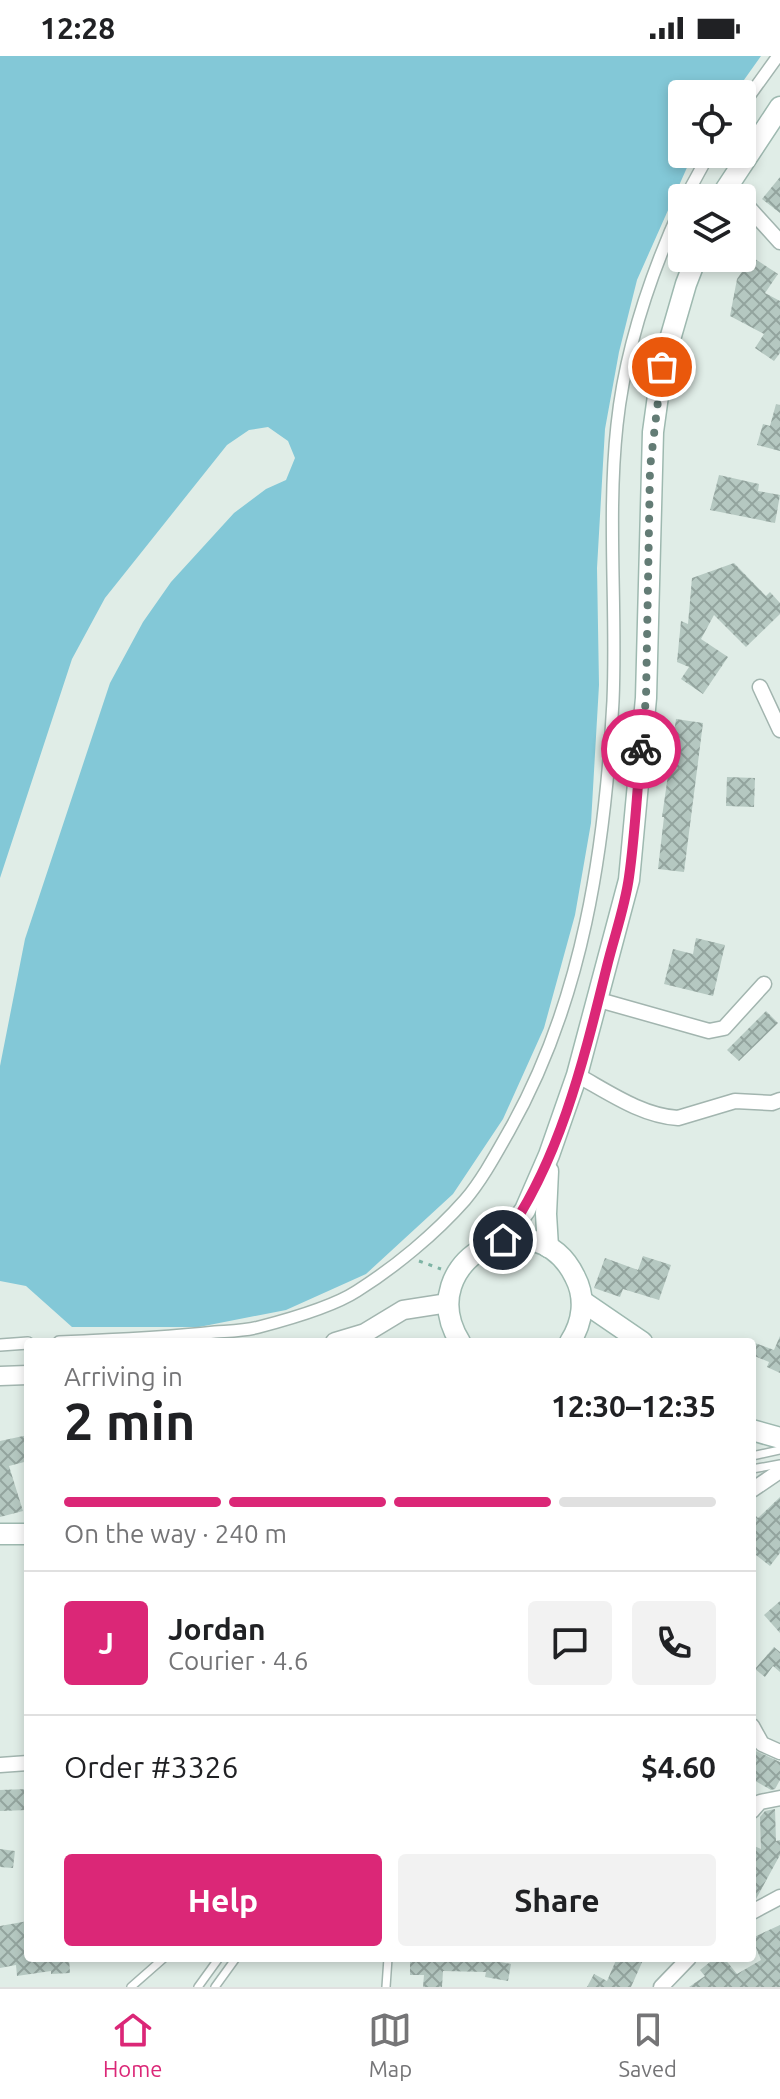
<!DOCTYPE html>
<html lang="en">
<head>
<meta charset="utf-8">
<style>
  :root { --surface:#fff; --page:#f2f2f2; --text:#202124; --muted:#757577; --line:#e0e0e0; --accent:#db2777 }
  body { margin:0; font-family:Ubuntu,sans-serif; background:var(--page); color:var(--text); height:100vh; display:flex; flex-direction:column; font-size:30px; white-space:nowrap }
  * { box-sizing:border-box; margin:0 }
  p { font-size:26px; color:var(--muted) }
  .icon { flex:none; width:44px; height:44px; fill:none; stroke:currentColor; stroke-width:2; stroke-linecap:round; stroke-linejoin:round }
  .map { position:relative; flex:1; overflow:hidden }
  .sheet { position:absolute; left:24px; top:1282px; width:732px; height:624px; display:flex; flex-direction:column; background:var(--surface); border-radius:8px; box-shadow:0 4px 12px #0003 }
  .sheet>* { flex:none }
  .fabs { position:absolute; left:668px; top:24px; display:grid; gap:16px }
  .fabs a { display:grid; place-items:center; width:88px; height:88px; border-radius:8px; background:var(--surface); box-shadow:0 4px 12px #0003; font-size:40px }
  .pin { position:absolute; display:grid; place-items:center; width:68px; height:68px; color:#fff; margin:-34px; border:4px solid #fff; border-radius:50%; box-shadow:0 2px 8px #0007 }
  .courier { position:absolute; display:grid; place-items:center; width:80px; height:80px; margin:-40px; border:6px solid #db2777; border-radius:50%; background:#fff; color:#222; box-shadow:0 2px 10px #0007 }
  .summary em { font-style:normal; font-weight:600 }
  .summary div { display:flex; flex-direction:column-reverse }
  .summary { display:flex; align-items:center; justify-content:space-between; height:136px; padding:0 40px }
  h1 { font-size:52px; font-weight:600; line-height:60px }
  .bar { display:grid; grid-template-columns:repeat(4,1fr); gap:12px 8px; align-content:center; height:96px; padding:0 40px }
  .bar i { height:10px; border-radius:6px; background:var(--line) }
  .bar .active { background:var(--accent) }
  .bar p { grid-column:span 4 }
  .line { display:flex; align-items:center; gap:20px; padding:0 40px; border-top:2px solid var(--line) }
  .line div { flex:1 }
  .round { display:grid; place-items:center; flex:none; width:84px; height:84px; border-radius:8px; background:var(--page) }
  .primary-button { display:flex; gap:16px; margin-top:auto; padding:16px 40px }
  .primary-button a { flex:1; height:92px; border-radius:8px; background:var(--accent); color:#fff; font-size:32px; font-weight:600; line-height:92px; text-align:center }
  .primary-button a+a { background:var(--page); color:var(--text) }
  .status { display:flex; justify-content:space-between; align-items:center; height:56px; padding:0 40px; background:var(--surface); direction:ltr }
  .status svg { height:22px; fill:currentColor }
  .tabs { display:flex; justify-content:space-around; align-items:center; height:112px; border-top:2px solid var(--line); background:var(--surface); font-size:22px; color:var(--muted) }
  .tabs a { display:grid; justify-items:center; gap:4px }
  .tabs .active { color:var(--accent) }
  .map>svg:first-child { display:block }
  .water { fill:#83c8d7 }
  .pier { fill:#e0ede7 }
  .building { fill:url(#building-cross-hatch) }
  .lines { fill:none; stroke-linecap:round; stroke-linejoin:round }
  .service-casing { stroke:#a2b5af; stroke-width:10 }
  .pedestrian-casing { stroke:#a2b5af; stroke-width:14 }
  .minor-casing { stroke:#a2b5af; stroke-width:17 }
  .tertiary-casing { stroke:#a2b5af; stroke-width:21 }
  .secondary-casing { stroke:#9eb9b0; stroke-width:23 }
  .path { stroke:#7eb3a4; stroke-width:3; stroke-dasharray:4 6; stroke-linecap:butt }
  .service { stroke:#fff; stroke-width:7 }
  .pedestrian { stroke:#fff; stroke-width:11 }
  .minor { stroke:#fff; stroke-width:14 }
  .tertiary { stroke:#fff; stroke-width:18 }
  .secondary { stroke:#fff; stroke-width:20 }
  .done { stroke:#637c75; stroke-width:8; stroke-dasharray:0 14.4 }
  .route { stroke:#db2777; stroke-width:10 }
</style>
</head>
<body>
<div class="status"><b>12:28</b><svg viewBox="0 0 49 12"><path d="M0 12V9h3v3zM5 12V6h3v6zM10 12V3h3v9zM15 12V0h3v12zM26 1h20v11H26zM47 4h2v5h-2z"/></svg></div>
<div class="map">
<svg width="780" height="1931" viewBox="0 0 780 1931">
  <defs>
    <pattern id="building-cross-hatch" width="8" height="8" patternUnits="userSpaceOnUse" patternTransform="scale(2)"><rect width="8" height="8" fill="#b5c8c1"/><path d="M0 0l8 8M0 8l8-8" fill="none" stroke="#93a49e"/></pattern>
  </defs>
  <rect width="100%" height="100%" fill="#e0ede7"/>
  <!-- water -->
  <polygon class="water" points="0,0 761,0 734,38 682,38 682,98 693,98 637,224 619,296 605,373 597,512 599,629 591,767 575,859 544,972 503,1063 453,1138 366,1218 286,1254 199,1271 72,1271 26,1230 0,1225"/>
  <!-- pier -->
  <polygon class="pier" points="268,371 288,385 295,402 286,424 266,433 234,457 171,526 143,566 110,627 25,883 0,1010 0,822 72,603 105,542 227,389 249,374"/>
  <!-- building -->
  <g class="building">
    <polygon points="780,121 780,157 762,143"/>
    <polygon points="752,201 778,218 765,237 780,245 780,297 774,305 755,292 764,278 730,260 737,223"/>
    <polygon points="776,348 780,349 780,395 757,389 763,368 770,370"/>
    <polygon points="719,419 759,428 758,435 780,439 775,467 710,454"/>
    <polygon points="734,507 766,540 770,536 780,547 780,558 746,591 714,559 701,583 728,601 703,638 681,623 689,611 677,606 681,565 688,568 692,522"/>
    <polygon points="676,663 703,667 684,816 658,813 664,761 662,761"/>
    <polygon points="727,721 755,722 754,751 726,750"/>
    <polygon points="696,882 725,889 713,940 664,928 673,893 693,898"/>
    <polygon points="766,955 778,967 739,1005 727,994"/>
    <polygon points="643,1200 671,1209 659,1244 623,1233 620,1241 594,1232 605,1202 638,1214"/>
    <polygon points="780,1280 780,1317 767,1311 769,1306 752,1299 755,1287 774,1294"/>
    <polygon points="28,1379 28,1405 9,1410 23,1455 0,1461 0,1385"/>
    <polygon points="780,1441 780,1497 770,1510 752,1496 752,1456 758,1462"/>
    <polygon points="780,1545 780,1577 764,1559"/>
    <polygon points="774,1591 780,1596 780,1616 773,1610 765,1621 755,1613"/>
    <polygon points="756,1695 780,1706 780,1724 775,1733 771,1734 752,1723 752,1703"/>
    <polygon points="28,1733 28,1754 0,1755 0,1734"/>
    <polygon points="775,1753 776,1785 780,1784 780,1799 756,1843 752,1845 752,1789 761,1793 760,1761 765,1755"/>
    <polygon points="0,1793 15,1795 13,1812 0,1811"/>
    <polygon points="28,1865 28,1902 69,1902 70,1917 51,1918 51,1915 17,1920 16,1909 0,1912 0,1870"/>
    <polygon points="780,1869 780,1931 689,1931 705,1920 700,1914 715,1902 724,1902 737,1918 761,1904 752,1882"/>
    <polygon points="410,1902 478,1902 511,1908 508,1925 485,1921 486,1916 443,1915 442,1931 423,1931 424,1919 410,1919"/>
    <polygon points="617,1902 644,1902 631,1931 587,1931 594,1918 607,1925"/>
  </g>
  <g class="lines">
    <defs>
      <g id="service">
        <polyline points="752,1400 780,1394"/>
        <polyline points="752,1413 780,1408"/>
        <polyline points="131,1931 164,1902"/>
        <polyline points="198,1931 219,1902"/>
        <polyline points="215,1931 236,1902"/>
        <polyline points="386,1931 388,1902"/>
      </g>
      <g id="pedestrian">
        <polyline points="742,50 778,0"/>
        <polyline points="685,142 709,98"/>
        <path d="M59,1286C111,1284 163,1282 215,1276C229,1275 245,1275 259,1271C286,1264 334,1250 357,1235C395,1211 435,1178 465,1144C482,1124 496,1098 509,1075C583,945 605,793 613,645C617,553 607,461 617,369C625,293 650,219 682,149"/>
        <polyline points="0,1289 28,1287"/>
      </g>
      <g id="minor">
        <polyline points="742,144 780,186"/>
        <polyline points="760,631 780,674"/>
        <polyline points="599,944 709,975 724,972 764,928"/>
        <path d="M577,1019C608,1036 642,1060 678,1062L735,1045L772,1047L780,1044"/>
        <polyline points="752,1434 780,1415"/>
        <polyline points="752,1670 762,1688 780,1696"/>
        <polyline points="0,1709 28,1707"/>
        <polyline points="752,1755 760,1746 780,1742"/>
        <polyline points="752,1856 780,1841"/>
        <polyline points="661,1931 689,1902"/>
      </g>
      <g id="tertiary">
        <polyline points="335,1286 365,1277 403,1254 448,1247"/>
        <polyline points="0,1320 28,1319"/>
      </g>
      <g id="secondary">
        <polyline points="720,142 780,51"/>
        <polyline points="548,1115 546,1158 548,1191"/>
        <polyline points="503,1184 525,1154 549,1099 577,1019 629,824 646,642 653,376 662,311 686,228 696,202"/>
        <polyline points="582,1245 642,1286"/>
        <path d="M460,1286C410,1205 535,1138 575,1221C586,1242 583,1266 570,1286"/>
        <polyline points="752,1374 780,1382"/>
        <polyline points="0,1478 28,1478"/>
      </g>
    </defs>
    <!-- service casing -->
    <use href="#service" class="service-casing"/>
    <!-- pedestrian casing -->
    <use href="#pedestrian" class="pedestrian-casing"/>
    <!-- minor casing -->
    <use href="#minor" class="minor-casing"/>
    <!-- tertiary casing -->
    <use href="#tertiary" class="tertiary-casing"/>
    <!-- secondary casing -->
    <use href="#secondary" class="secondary-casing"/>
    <!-- path -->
    <polyline class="path" points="419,1205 441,1213"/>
    <!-- service -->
    <use href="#service" class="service"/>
    <!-- pedestrian -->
    <use href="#pedestrian" class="pedestrian"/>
    <!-- minor -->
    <use href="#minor" class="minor"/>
    <!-- tertiary -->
    <use href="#tertiary" class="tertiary"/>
    <!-- secondary -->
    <use href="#secondary" class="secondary"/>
  </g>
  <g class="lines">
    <!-- done -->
    <polyline class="done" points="641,693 646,642 650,412 662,311"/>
    <!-- route -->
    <path class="route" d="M503,1184C560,1105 584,1003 607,910C614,881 625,851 629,821C635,779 637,735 641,693"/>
  </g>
</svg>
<div class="fabs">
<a><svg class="icon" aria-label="locate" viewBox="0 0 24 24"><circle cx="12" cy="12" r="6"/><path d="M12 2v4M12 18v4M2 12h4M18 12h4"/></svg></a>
<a><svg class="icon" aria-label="layers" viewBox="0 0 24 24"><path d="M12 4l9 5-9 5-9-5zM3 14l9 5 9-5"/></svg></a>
</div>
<div class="pin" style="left:662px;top:311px;background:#ea580c"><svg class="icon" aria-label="bag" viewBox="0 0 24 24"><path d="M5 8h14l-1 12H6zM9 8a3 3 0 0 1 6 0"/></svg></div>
<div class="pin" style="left:503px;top:1184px;background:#1f2937"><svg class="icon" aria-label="home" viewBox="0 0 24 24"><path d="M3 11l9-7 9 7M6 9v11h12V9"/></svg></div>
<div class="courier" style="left:641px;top:693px"><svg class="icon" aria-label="bike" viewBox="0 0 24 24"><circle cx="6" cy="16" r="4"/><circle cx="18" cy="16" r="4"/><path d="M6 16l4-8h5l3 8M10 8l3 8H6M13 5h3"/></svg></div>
<section class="sheet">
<div class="summary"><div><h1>2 min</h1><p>Arriving in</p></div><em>12:30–12:35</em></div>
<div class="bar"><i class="active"></i><i class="active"></i><i class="active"></i><i></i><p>On the way · 240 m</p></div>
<div class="line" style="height:144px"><b class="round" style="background:var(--accent);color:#fff">J</b><div><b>Jordan</b><p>Courier · 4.6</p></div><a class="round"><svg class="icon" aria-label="chat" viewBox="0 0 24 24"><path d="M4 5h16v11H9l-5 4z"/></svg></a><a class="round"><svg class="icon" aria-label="phone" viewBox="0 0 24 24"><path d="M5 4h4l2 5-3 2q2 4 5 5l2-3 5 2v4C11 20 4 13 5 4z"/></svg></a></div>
<div class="line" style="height:104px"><div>Order #3326</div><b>$4.60</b></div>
<div class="primary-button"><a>Help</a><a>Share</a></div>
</section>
</div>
<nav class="tabs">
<a class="active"><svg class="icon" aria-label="home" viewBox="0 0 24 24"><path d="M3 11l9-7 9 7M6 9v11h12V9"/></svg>Home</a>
<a><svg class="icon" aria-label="map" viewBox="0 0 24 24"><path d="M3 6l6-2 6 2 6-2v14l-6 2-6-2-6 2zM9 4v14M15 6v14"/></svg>Map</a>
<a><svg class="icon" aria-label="saved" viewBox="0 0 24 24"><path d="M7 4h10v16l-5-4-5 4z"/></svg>Saved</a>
</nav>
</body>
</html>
